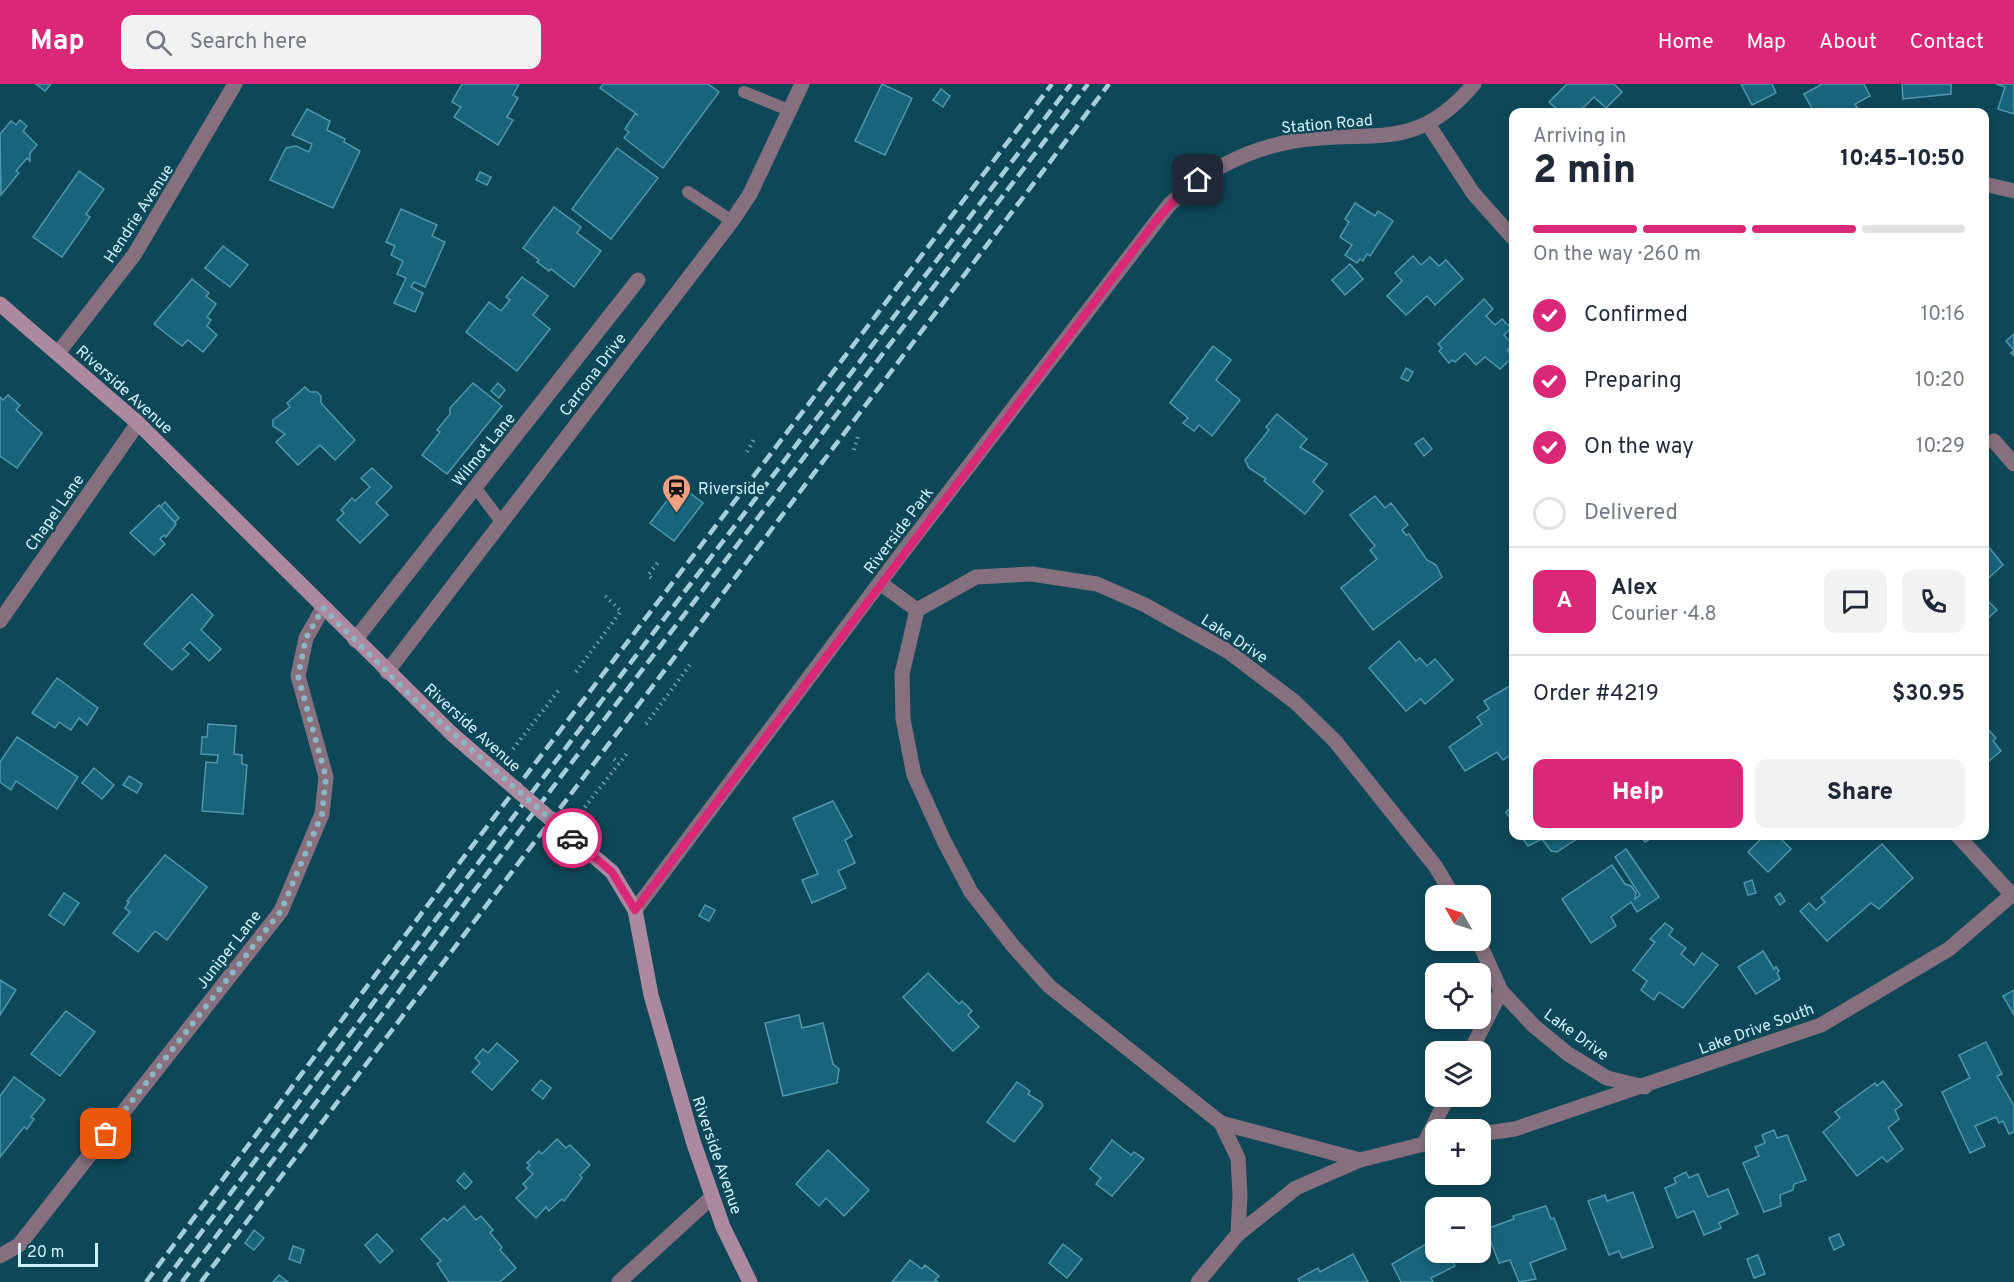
<!DOCTYPE html>
<html lang="en">
<head>
<meta charset="utf-8">
<style>
  :root { --surface:#fff; --page:#f2f2f3; --text:#1f2937; --muted:#747a83; --line:#e0e1e3; --accent:#db2777 }
  body { margin:0; font-family:Overpass,sans-serif; background:var(--page); color:var(--text); height:100vh; display:flex; flex-direction:column; font-size:22px; white-space:nowrap }
  * { box-sizing:border-box; margin:0 }
  p { font-size:20px; color:var(--muted) }
  .icon { flex:none; width:33px; height:33px; fill:none; stroke:currentColor; stroke-width:2; stroke-linecap:round; stroke-linejoin:round }
  .map { position:relative; flex:1; overflow:hidden }
  .drawer { position:absolute; left:1509px; top:24px; width:480px; height:732px; display:flex; flex-direction:column; background:var(--surface); border-radius:12px; box-shadow:0 3px 9px #0003 }
  .drawer>* { flex:none }
  .needle { width:39px; rotate:309deg }
  .buttons { position:absolute; left:1425px; top:801px; display:grid; gap:12px }
  .buttons a { display:grid; place-items:center; width:66px; height:66px; border-radius:12px; background:var(--surface); box-shadow:0 3px 9px #0003; font-size:30px }
  .scale { position:absolute; left:18px; bottom:15px; width:80px; box-sizing:border-box; padding-left:6px; border:3px solid #cff1fd; border-top:0; font-size:16px; line-height:21px; white-space:nowrap; color:#cff1fd; -webkit-text-stroke:4px #0e4858; paint-order:stroke }
  .pin { position:absolute; display:grid; place-items:center; width:51px; height:51px; color:#fff; margin:-26px; border-radius:12px; box-shadow:0 3px 9px #0006 }
  .courier { position:absolute; display:grid; place-items:center; width:60px; height:60px; margin:-30px; border:4px solid #db2777; border-radius:50%; background:#fff; color:#222; box-shadow:0 2px 8px #0007 }
  .overview em { font-style:normal; font-weight:800 }
  .overview div { display:flex; flex-direction:column-reverse }
  .overview { display:flex; align-items:center; justify-content:space-between; height:102px; padding:0 24px }
  h1 { font-size:39px; font-weight:800; line-height:45px }
  .bar { display:grid; grid-template-columns:repeat(4,1fr); gap:9px 6px; align-content:center; height:72px; padding:0 24px }
  .bar i { height:8px; border-radius:4px; background:var(--line) }
  .bar .active { background:var(--accent) }
  .bar p { grid-column:span 4 }
  .line { display:flex; align-items:center; gap:15px; padding:0 24px; border-top:2px solid var(--line) }
  .line div { flex:1 }
  .round { display:grid; place-items:center; flex:none; width:63px; height:63px; border-radius:12px; background:var(--page) }
  ol { padding:0 24px; list-style:none }
  li { display:flex; align-items:center; gap:18px; height:66px }
  li p { margin-inline-start:auto }
  li .icon { padding:6px; border-radius:50%; background:var(--accent); color:#fff; stroke-width:4 }
  li:last-child { color:var(--muted) }
  li i { width:33px; height:33px; border:3px solid var(--line); border-radius:50% }
  .primary-button { display:flex; gap:12px; margin-top:auto; padding:12px 24px }
  .primary-button a { flex:1; height:69px; border-radius:12px; background:var(--accent); color:#fff; font-size:24px; font-weight:800; line-height:69px; text-align:center }
  .primary-button a+a { background:var(--page); color:var(--text) }
  header { display:flex; align-items:center; gap:36px; box-sizing:border-box; height:84px; padding:0 30px; background:var(--accent); color:#fff }
  header strong { font-size:28px }
  nav { display:flex; gap:33px; margin-inline-start:auto; font-size:21px }
  .search { width:420px; height:54px; background:var(--page); display:flex; align-items:center; gap:15px; box-sizing:border-box; padding:0 21px; border-radius:12px; color:var(--muted); font-size:22px }
  .map>svg:first-child { display:block }
  .building { fill:#18647a; stroke:#5096ad; stroke-width:1.5 }
  .lines { fill:none; stroke-linecap:round; stroke-linejoin:round }
  .path { stroke:#719eac; stroke-width:4; stroke-dasharray:1.5 4.5; stroke-linecap:butt }
  .lane { stroke:#87707e; stroke-width:12 }
  .street { stroke:#87707e; stroke-width:15 }
  .secondary { stroke:#ad899f; stroke-width:15 }
  .rail { stroke:#a6cdda; stroke-width:4.5; stroke-dasharray:12 6; stroke-linecap:butt }
  .secondary-bridge { stroke:#ad899f; stroke-width:15 }
  .done { stroke:#8bb6c3; stroke-width:6; stroke-dasharray:0 10.8 }
  .route { stroke:#db2777; stroke-width:8 }
  .labels { text-anchor:middle; stroke-width:5; stroke-linejoin:round; paint-order:stroke }
  .street-label { font-size:16px; fill:#cff1fd; stroke:#0e4858 }
  .poi-label { font-size:16px; fill:#cff1fd; stroke:#0e4858; text-anchor:start }
</style>
</head>
<body>
<header>
<strong>Map</strong>
<div class="search"><svg class="icon" aria-label="search" viewBox="0 0 24 24"><circle cx="10" cy="10" r="6"/><path d="M15 15l6 6"/></svg>Search here</div>
<nav><a>Home</a><a>Map</a><a>About</a><a>Contact</a></nav>
</header>
<div class="map">
<svg width="2014" height="1198" viewBox="0 0 2014 1198">
  <rect width="100%" height="100%" fill="#0e4858"/>
  <!-- building -->
  <g class="building">
    <polygon points="36,0 51,0 45,7"/>
    <polygon points="462,0 519,0 513,11 518,14 507,33 513,36 498,61 454,33 461,23 452,18"/>
    <polygon points="603,0 708,0 719,8 663,84 624,54 629,48 625,45 635,30 638,31 600,4"/>
    <polygon points="882,0 912,14 885,71 855,57"/>
    <polygon points="1567,0 1614,0 1622,8 1606,24 1594,13 1579,28 1560,28 1549,18"/>
    <polygon points="1741,0 1772,0 1776,9 1752,21"/>
    <polygon points="1822,0 1864,0 1870,12 1855,20 1860,28 1814,28 1804,10"/>
    <polygon points="1902,0 1951,0 1951,10 1903,15"/>
    <polygon points="1996,0 2014,0 2014,30 1998,25 2005,3"/>
    <polygon points="941,5 950,12 943,23 933,16"/>
    <polygon points="307,25 330,37 327,46 345,55 344,58 360,67 333,124 270,96 286,64 296,62 309,68 312,60 292,51"/>
    <polygon points="20,36 27,42 23,47 37,61 30,69 30,77 27,74 16,87 19,89 1,111 0,50 11,37 16,41"/>
    <polygon points="617,64 658,94 611,155 572,125"/>
    <polygon points="79,87 104,105 86,130 90,133 62,173 33,153"/>
    <polygon points="480,88 491,93 487,101 476,96"/>
    <polygon points="1355,119 1375,132 1378,127 1393,137 1370,172 1367,170 1363,177 1360,175 1357,179 1345,171 1352,161 1340,153 1349,138 1345,135"/>
    <polygon points="554,123 581,143 577,149 601,167 574,203 551,185 549,187 537,178 539,176 523,164"/>
    <polygon points="401,125 437,141 432,152 445,158 425,203 414,198 411,203 423,209 415,228 394,219 406,194 397,190 403,177 391,171 395,162 386,158"/>
    <polygon points="223,162 248,181 230,203 205,184"/>
    <polygon points="1413,172 1421,181 1430,173 1439,182 1446,176 1463,195 1435,221 1427,212 1406,231 1387,212 1402,197 1395,189"/>
    <polygon points="1350,180 1363,195 1345,211 1332,196"/>
    <polygon points="522,193 548,212 533,231 550,245 517,287 466,248 489,218 501,227 510,216 506,213"/>
    <polygon points="192,195 209,209 206,212 216,220 207,233 211,236 207,242 217,251 203,268 188,256 182,262 154,240"/>
    <polygon points="1484,215 1493,225 1486,232 1495,241 1502,235 1511,244 1504,251 1513,261 1507,266 1513,273 1500,285 1485,273 1476,281 1465,269 1455,278 1452,276 1449,279 1439,267 1442,264 1438,260"/>
    <polygon points="2014,250 2014,272 2011,269 2014,266 2006,257"/>
    <polygon points="1213,262 1231,276 1216,296 1240,316 1212,352 1199,341 1194,347 1183,339 1188,334 1170,319"/>
    <polygon points="1406,284 1413,288 1408,297 1401,294"/>
    <polygon points="473,299 502,322 447,390 422,371 440,348 437,346 450,330 450,324"/>
    <polygon points="498,299 505,306 499,314 491,307"/>
    <polygon points="305,303 310,308 317,308 321,312 321,319 355,356 335,376 320,361 298,381 276,358 285,350 273,342 273,336 290,323 287,319"/>
    <polygon points="8,311 20,321 16,326 42,349 17,384 0,372 0,313 3,316"/>
    <polygon points="1277,330 1307,355 1300,363 1327,380 1313,398 1323,407 1305,430 1264,397 1266,395 1249,384 1245,376 1269,346 1266,343"/>
    <polygon points="1423,354 1432,365 1424,372 1415,360"/>
    <polygon points="372,384 392,403 376,419 388,431 360,459 337,436 344,429 341,426 352,414 355,417 370,403 361,394"/>
    <polygon points="679,401 703,419 674,457 650,439"/>
    <polygon points="1375,412 1385,424 1391,419 1408,441 1402,446 1406,451 1409,450 1427,476 1436,481 1442,493 1373,546 1341,504 1377,475 1370,466 1375,462 1350,431"/>
    <polygon points="165,418 179,434 175,438 160,423"/>
    <polygon points="159,421 176,440 166,453 164,451 160,455 165,460 154,471 130,449"/>
    <polygon points="1984,457 2003,481 1984,498"/>
    <polygon points="192,510 213,531 201,546 221,565 209,577 190,558 183,565 189,570 172,586 144,560"/>
    <polygon points="1984,513 1997,526 1984,538"/>
    <polygon points="1399,557 1416,577 1420,574 1427,582 1435,575 1453,596 1425,620 1421,615 1406,627 1369,584"/>
    <polygon points="57,594 98,624 87,641 79,634 71,646 59,638 55,644 32,629"/>
    <polygon points="1513,600 1514,656 1510,659 1514,669 1503,676 1497,668 1465,687 1449,663 1482,640 1477,633 1489,625 1484,617"/>
    <polygon points="208,640 236,642 234,670 242,671 242,680 247,681 243,730 202,727 206,678 217,679 218,671 201,670 202,653 207,653"/>
    <polygon points="1984,641 1996,654 1993,657 2001,667 1984,681"/>
    <polygon points="17,653 78,693 57,725 16,697 11,706 0,698 0,678"/>
    <polygon points="94,684 114,701 102,715 82,699"/>
    <polygon points="129,692 142,700 137,709 123,701"/>
    <polygon points="833,717 852,752 845,756 855,779 838,787 846,804 812,819 802,796 818,790 793,734"/>
    <polygon points="1514,720 1514,740 1506,728"/>
    <polygon points="1521,752 1581,752 1557,768 1551,767 1542,755 1528,762"/>
    <polygon points="1641,752 1656,752 1645,758"/>
    <polygon points="1764,752 1778,752 1791,765 1768,788 1748,768"/>
    <polygon points="1882,760 1913,794 1879,825 1871,819 1827,857 1800,827 1809,819 1816,826 1825,818 1821,814"/>
    <polygon points="1626,765 1659,813 1637,828 1631,818 1611,833 1616,842 1591,859 1562,815 1612,781 1625,800 1631,802 1636,809 1635,815 1640,811 1615,773"/>
    <polygon points="165,771 207,803 167,856 155,847 138,868 113,849 130,828 125,824 129,818 127,817"/>
    <polygon points="1752,796 1756,809 1748,811 1744,799"/>
    <polygon points="64,809 79,819 64,841 49,831"/>
    <polygon points="1780,809 1785,817 1780,821 1775,813"/>
    <polygon points="705,821 715,826 709,837 699,832"/>
    <polygon points="1665,839 1673,845 1669,851 1686,864 1681,870 1694,881 1702,869 1718,881 1683,924 1659,908 1654,916 1641,906 1647,897 1633,886 1655,858 1650,855"/>
    <polygon points="1763,867 1774,885 1776,883 1779,887 1777,889 1780,895 1756,910 1738,883"/>
    <polygon points="928,889 959,920 962,917 972,927 968,931 979,943 953,967 903,913"/>
    <polygon points="0,896 16,906 0,931"/>
    <polygon points="2014,906 2014,931 2003,912"/>
    <polygon points="66,927 95,948 60,992 31,970"/>
    <polygon points="799,931 802,944 823,939 833,980 839,985 837,999 783,1012 765,939"/>
    <polygon points="1986,958 2002,990 1997,992 2014,1022 2014,1048 2009,1050 2003,1037 1999,1039 1996,1033 1975,1042 1985,1062 1970,1069 1942,1008 1970,994 1959,971"/>
    <polygon points="497,959 518,977 492,1006 472,988 480,979 475,974 483,965 488,969"/>
    <polygon points="14,993 45,1016 31,1033 34,1035 27,1045 24,1043 0,1073 0,1012"/>
    <polygon points="541,996 551,1004 543,1015 532,1006"/>
    <polygon points="1883,997 1902,1021 1895,1026 1899,1035 1888,1044 1903,1065 1887,1078 1882,1073 1857,1092 1823,1048 1840,1034 1835,1028 1875,999 1877,1002"/>
    <polygon points="1017,998 1030,1007 1028,1010 1041,1018 1043,1022 1014,1058 987,1038"/>
    <polygon points="1774,1046 1777,1054 1787,1051 1806,1096 1794,1100 1793,1106 1780,1111 1781,1122 1764,1128 1743,1079 1759,1072 1755,1063 1765,1059 1762,1051"/>
    <polygon points="557,1055 566,1064 570,1061 590,1081 580,1091 582,1094 564,1117 562,1115 549,1127 546,1123 536,1134 516,1114 527,1104 523,1100 533,1090 527,1084 530,1081 527,1079 539,1067 542,1070"/>
    <polygon points="1112,1056 1131,1071 1134,1068 1144,1075 1112,1112 1096,1100 1101,1094 1090,1085"/>
    <polygon points="828,1066 869,1106 844,1132 826,1114 819,1122 796,1100"/>
    <polygon points="1686,1088 1689,1094 1698,1090 1708,1113 1728,1105 1738,1130 1719,1139 1721,1144 1704,1151 1694,1127 1677,1134 1665,1104 1676,1099 1674,1094"/>
    <polygon points="464,1089 472,1098 465,1105 457,1097"/>
    <polygon points="1633,1108 1653,1163 1622,1174 1619,1167 1609,1171 1588,1117 1605,1111 1607,1117"/>
    <polygon points="464,1122 476,1136 481,1132 493,1146 490,1149 502,1163 500,1166 516,1184 500,1198 449,1198 437,1180 441,1177 421,1155 444,1134 447,1137"/>
    <polygon points="1546,1122 1551,1135 1554,1134 1566,1165 1530,1179 1536,1195 1519,1198 1510,1176 1499,1179 1486,1145 1514,1135 1513,1132"/>
    <polygon points="254,1146 264,1154 254,1166 245,1159"/>
    <polygon points="377,1150 393,1167 380,1179 365,1161"/>
    <polygon points="1839,1150 1844,1161 1834,1166 1829,1154"/>
    <polygon points="1436,1154 1436,1168 1459,1168 1462,1174 1453,1178 1455,1182 1431,1194 1433,1198 1401,1198 1392,1180"/>
    <polygon points="1063,1160 1082,1175 1067,1194 1049,1179"/>
    <polygon points="293,1162 304,1166 300,1179 289,1175"/>
    <polygon points="1353,1170 1368,1198 1300,1198 1298,1195 1318,1184 1320,1188"/>
    <polygon points="1758,1171 1765,1190 1754,1194 1747,1175"/>
    <polygon points="910,1176 922,1185 925,1181 939,1192 935,1196 938,1198 892,1198"/>
    <polygon points="279,1191 288,1198 273,1198"/>
  </g>
  <g class="lines">
    <!-- path -->
    <g class="path">
      <polyline points="854,366 858,352"/>
      <polyline points="747,368 754,355"/>
      <polyline points="651,494 648,491 659,477"/>
      <polyline points="576,588 621,527 602,509"/>
      <polyline points="646,640 692,578"/>
      <polyline points="513,665 559,606"/>
      <polyline points="614,675 619,679"/>
      <polyline points="581,728 628,668"/>
    </g>
    <!-- lane -->
    <g class="lane">
      <polyline points="744,8 791,27"/>
      <polyline points="688,108 732,137"/>
      <polyline points="475,403 502,439"/>
    </g>
    <!-- street -->
    <g class="street">
      <polyline points="1428,40 1473,109 1514,155"/>
      <polyline points="1984,100 2014,107"/>
      <polyline points="58,269 134,171 235,0"/>
      <polyline points="1994,357 2014,380"/>
      <polyline points="880,499 917,526 976,493 1032,490 1097,500 1145,521 1229,568 1295,618 1335,657 1436,783 1453,812"/>
      <polyline points="917,526 902,590 903,635 914,691 944,757 971,808 1013,862 1049,902 1221,1039 1360,1076"/>
      <polyline points="0,537 138,339"/>
      <polyline points="355,556 638,196"/>
      <polyline points="387,588 732,137 750,110 802,0"/>
      <polyline points="1958,752 2012,811"/>
      <path d="M635,826L896,477L1169,121C1203,88 1247,65 1294,57C1372,44 1414,71 1474,0"/>
      <polyline points="1478,856 1501,907 1534,942 1568,970 1607,994 1645,1003"/>
      <polyline points="1470,968 1501,907"/>
      <polyline points="1221,1039 1238,1074 1240,1111 1238,1150"/>
      <polyline points="1480,1050 1515,1045 1821,941 1949,865 2014,809"/>
      <polyline points="1425,1058 1448,1012"/>
      <polyline points="0,1172 19,1161 281,827 322,730 326,693 298,592 306,554 323,524"/>
      <polyline points="619,1198 712,1113"/>
      <polyline points="1198,1198 1238,1150 1296,1104 1360,1076 1436,1057"/>
    </g>
    <!-- secondary -->
    <g class="secondary">
      <polyline points="0,220 138,339 452,650"/>
      <polyline points="612,788 635,826 651,911 693,1057 723,1143 750,1198"/>
    </g>
    <!-- rail -->
    <g class="rail">
      <polyline points="146,1198 454,786 1052,0"/>
      <polyline points="164,1198 466,795 1071,0"/>
      <polyline points="182,1198 477,803 1088,0"/>
      <polyline points="201,1198 1109,0"/>
    </g>
    <!-- secondary-bridge -->
    <polyline class="secondary-bridge" points="452,650 612,788"/>
  </g>
  <g class="lines">
    <!-- done -->
    <polyline class="done" points="106,1050 281,827 322,730 326,693 298,592 306,554 323,524 413,614 572,754"/>
    <!-- route -->
    <polyline class="route" points="572,754 612,788 635,826 1155,138 1180,110 1198,96"/>
  </g>
  <!-- icons -->
  <defs>
    <symbol id="station-pin" viewBox="-11 -11 22 30"><path d="M0 17L-7.5 6A9.5 9.5 0 1 1 7.5 6Z" fill="#f2a081" stroke="#0e4858"/><path d="M-3-6H3Q5-6 5-4V2Q5 4 3 4L4.5 6H3L1.5 4h-3L-3 6H-4.5L-3 4Q-5 4-5 2V-4Q-5-6-3-6ZM-3.5-4v3h7v-3ZM-3.5 1v1.5H-2V1ZM2 1v1.5H3.5V1Z" fill="#111"/></symbol>
  </defs>
  <g fill-rule="evenodd">
    <use href="#station-pin" x="660" y="388" width="33" height="45"/>
  </g>
  <g class="labels">
    <!-- street labels -->
    <g class="street-label">
      <text transform="translate(1327 39) rotate(-5)" y="6">Station Road</text>
      <text transform="translate(138 129) rotate(-57)" y="6">Hendrie Avenue</text>
      <text transform="translate(592 290) rotate(-53)" y="6">Carrona Drive</text>
      <text transform="translate(125 305) rotate(42)" y="6">Riverside Avenue</text>
      <text transform="translate(483 365) rotate(-51)" y="6">Wilmot Lane</text>
      <text transform="translate(54 428) rotate(-55)" y="6">Chapel Lane</text>
      <text transform="translate(898 446) rotate(-53)" y="6">Riverside Park</text>
      <text transform="translate(1235 554) rotate(33)" y="6">Lake Drive</text>
      <text transform="translate(473 643) rotate(42)" y="6">Riverside Avenue</text>
      <text transform="translate(228 865) rotate(-52)" y="6">Juniper Lane</text>
      <text transform="translate(1756 944) rotate(-20)" y="6">Lake Drive South</text>
      <text transform="translate(1577 950) rotate(36)" y="6">Lake Drive</text>
      <text transform="translate(718 1071) rotate(71)" y="6">Riverside Avenue</text>
    </g>
    <!-- poi labels -->
    <g class="poi-label">
      <text x="698" y="410">Riverside</text>
    </g>
  </g>
</svg>
<div class="buttons">
<a><svg class="needle" viewBox="-14 -14 28 28"><path d="M0-13l5 13h-10z" fill="#e53935"/><path d="M0 13l5-13h-10z" fill="#747a83"/></svg></a>
<a><svg class="icon" aria-label="locate" viewBox="0 0 24 24"><circle cx="12" cy="12" r="6"/><path d="M12 2v4M12 18v4M2 12h4M18 12h4"/></svg></a>
<a><svg class="icon" aria-label="layers" viewBox="0 0 24 24"><path d="M12 4l9 5-9 5-9-5zM3 14l9 5 9-5"/></svg></a>
<a>+</a>
<a>−</a>
</div>
<div class="scale">20 m</div>
<div class="pin" style="left:106px;top:1050px;background:#ea580c"><svg class="icon" aria-label="bag" viewBox="0 0 24 24"><path d="M5 8h14l-1 12H6zM9 8a3 3 0 0 1 6 0"/></svg></div>
<div class="pin" style="left:1198px;top:96px;background:#1f2937"><svg class="icon" aria-label="home" viewBox="0 0 24 24"><path d="M3 11l9-7 9 7M6 9v11h12V9"/></svg></div>
<div class="courier" style="left:572px;top:754px"><svg class="icon" aria-label="car" viewBox="0 0 24 24"><path d="M5 17H2v-5l4-1 3-4h7l3 4 3 1v5h-3M9 17h6M6 11h13"/><circle cx="7" cy="17" r="2"/><circle cx="17" cy="17" r="2"/></svg></div>
<section class="drawer">
<div class="overview"><div><h1>2 min</h1><p>Arriving in</p></div><em>10:45–10:50</em></div>
<div class="bar"><i class="active"></i><i class="active"></i><i class="active"></i><i></i><p>On the way · 260 m</p></div>
<ol>
<li><svg class="icon" aria-label="check" viewBox="0 0 24 24"><path d="M5 12l5 5 9-10"/></svg>Confirmed<p>10:16</p></li>
<li><svg class="icon" aria-label="check" viewBox="0 0 24 24"><path d="M5 12l5 5 9-10"/></svg>Preparing<p>10:20</p></li>
<li><svg class="icon" aria-label="check" viewBox="0 0 24 24"><path d="M5 12l5 5 9-10"/></svg>On the way<p>10:29</p></li>
<li><i></i>Delivered</li>
</ol>
<div class="line" style="height:108px"><b class="round" style="background:var(--accent);color:#fff">A</b><div><b>Alex</b><p>Courier · 4.8</p></div><a class="round"><svg class="icon" aria-label="chat" viewBox="0 0 24 24"><path d="M4 5h16v11H9l-5 4z"/></svg></a><a class="round"><svg class="icon" aria-label="phone" viewBox="0 0 24 24"><path d="M5 4h4l2 5-3 2q2 4 5 5l2-3 5 2v4C11 20 4 13 5 4z"/></svg></a></div>
<div class="line" style="height:78px"><div>Order #4219</div><b>$30.95</b></div>
<div class="primary-button"><a>Help</a><a>Share</a></div>
</section>
</div>
</body>
</html>
